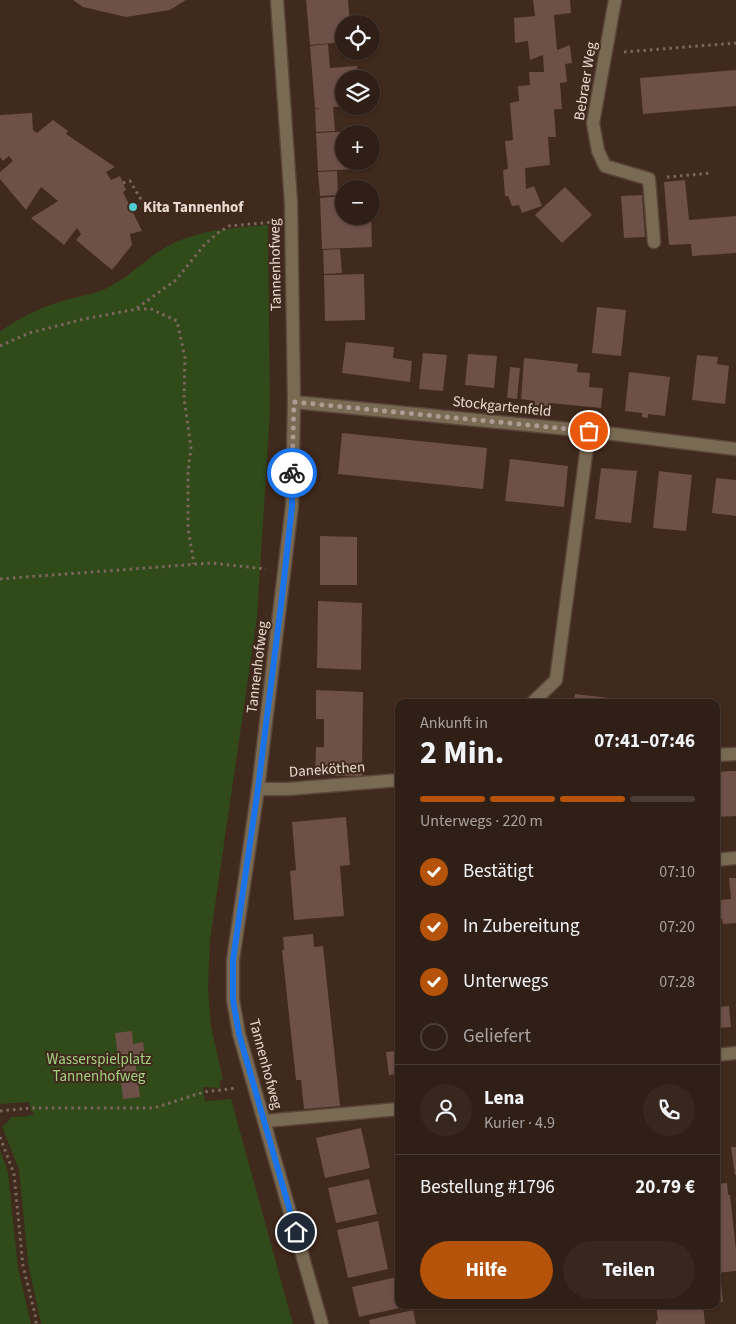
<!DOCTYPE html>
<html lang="de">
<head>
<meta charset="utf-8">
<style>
  :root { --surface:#301f16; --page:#38271f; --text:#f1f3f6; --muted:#a8a2a1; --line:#4b3d35; --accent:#b45309 }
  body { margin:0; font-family:"Source Sans 3",sans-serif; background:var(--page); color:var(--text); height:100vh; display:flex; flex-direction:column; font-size:19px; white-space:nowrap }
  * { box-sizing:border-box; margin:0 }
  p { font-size:16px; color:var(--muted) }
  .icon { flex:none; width:28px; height:28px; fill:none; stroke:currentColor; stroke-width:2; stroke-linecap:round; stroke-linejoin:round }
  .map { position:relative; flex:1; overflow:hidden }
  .drawer { position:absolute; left:395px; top:699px; width:325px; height:610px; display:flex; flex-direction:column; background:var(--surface); border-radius:10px; box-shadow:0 1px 4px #0004,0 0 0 1px var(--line) }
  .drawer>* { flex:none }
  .controls { position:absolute; left:335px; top:15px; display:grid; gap:10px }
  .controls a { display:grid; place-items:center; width:45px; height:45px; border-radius:50%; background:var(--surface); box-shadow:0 1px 4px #0004,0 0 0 1px var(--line); font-size:25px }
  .pin { position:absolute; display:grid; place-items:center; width:42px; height:42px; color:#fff; margin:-21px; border:2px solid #fff; border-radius:50%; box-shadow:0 1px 5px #0007 }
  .courier { position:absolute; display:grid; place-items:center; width:50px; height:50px; margin:-25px; border:4px solid #1a73e8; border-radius:50%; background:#fff; color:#222; box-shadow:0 1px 6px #0007 }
  .summary em { font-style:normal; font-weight:700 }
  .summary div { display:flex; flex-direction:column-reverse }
  .summary { display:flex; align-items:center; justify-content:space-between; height:85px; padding:0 25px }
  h1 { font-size:32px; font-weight:700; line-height:38px }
  .bar { display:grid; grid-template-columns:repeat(4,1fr); gap:8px 5px; align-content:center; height:60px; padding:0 25px }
  .bar i { height:6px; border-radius:4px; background:var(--line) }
  .bar .selected { background:var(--accent) }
  .bar p { grid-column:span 4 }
  .line { display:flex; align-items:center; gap:12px; padding:0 25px; border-top:1px solid var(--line) }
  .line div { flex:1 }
  .round { display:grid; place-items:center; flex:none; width:52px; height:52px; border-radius:26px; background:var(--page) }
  ol { padding:0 25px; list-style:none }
  li { display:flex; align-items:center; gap:15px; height:55px }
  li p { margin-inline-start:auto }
  li .icon { padding:5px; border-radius:50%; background:var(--accent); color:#fff; stroke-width:4 }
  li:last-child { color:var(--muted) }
  li i { width:28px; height:28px; border:2px solid var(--line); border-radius:50% }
  .cta { display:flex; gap:10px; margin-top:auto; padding:10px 25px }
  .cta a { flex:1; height:58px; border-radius:30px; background:var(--accent); color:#fff; font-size:20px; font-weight:700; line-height:58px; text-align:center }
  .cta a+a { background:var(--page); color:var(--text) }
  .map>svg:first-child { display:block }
  .green { fill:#304a1a }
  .building { fill:#6d5047 }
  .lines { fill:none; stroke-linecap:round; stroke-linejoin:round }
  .minor-casing { stroke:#5b453a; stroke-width:15 }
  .path { stroke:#7c675d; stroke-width:3; stroke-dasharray:2.5 4; stroke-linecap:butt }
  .minor { stroke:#796b53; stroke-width:12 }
  .done { stroke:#ae9b92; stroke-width:5; stroke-dasharray:0 9 }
  .route { stroke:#1a73e8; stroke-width:6 }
  .poi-dot { fill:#51ccd1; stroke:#40291d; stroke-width:2 }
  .labels { text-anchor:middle; stroke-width:4; stroke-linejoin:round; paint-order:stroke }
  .street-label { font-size:15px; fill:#e9d9d1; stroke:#40291d }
  .poi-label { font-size:15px; font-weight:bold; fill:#e9d9d1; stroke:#40291d; text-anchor:start }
  .park-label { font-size:15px; fill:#a3d180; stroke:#40291d }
</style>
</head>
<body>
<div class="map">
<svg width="736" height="1324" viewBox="0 0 736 1324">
  <rect width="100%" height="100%" fill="#40291d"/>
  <!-- green -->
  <g class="green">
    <path d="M268,225L270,412L257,617L210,940L208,989L211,1026L223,1080H220V1088L203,1087L205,1101L231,1099L293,1324H41L28,1263L19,1170L2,1126L6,1124L11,1117L27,1116L35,1114L31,1111L29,1102L0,1104V332C19,317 42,307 65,300C79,296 92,295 105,289C125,280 140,264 158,252C190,230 231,228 268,225Z"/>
    <polygon points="0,1150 8,1172 18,1268 31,1324 0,1324"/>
  </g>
  <!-- building -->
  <g class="building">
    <polygon points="73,0 186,0 170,10 126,17 83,7"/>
    <polygon points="306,0 348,0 350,24 344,24 344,42 310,45"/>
    <polygon points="533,0 570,0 571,13 554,15 557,50 570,45 572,63 565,64 567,82 560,83 562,109 554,109 556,137 548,137 550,165 525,168 526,189 534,186 542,206 522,213 519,205 512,206 508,196 505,196 503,170 508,169 505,141 513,140 510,103 519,101 518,86 530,85 529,72 544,72 543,55 530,60 528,41 515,43 514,18 535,16"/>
    <polygon points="328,44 330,68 357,66 358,79 344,79 344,106 333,107 335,131 316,132 315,109 322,108 315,108 310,46"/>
    <polygon points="736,70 736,106 643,114 640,78"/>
    <polygon points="32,113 33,130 37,133 53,120 68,131 66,134 115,167 106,172 111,180 120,176 126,190 123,192 142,231 130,234 132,245 112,270 76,240 81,234 77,228 64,245 31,218 58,201 41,187 26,210 0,179 0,172 13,161 9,156 3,161 0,157 0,115"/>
    <polygon points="356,131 356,134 344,134 344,161 358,161 358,169 318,171 316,133"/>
    <polygon points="337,171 338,195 320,196 318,172"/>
    <polygon points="685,180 689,220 736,216 736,253 692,256 691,244 669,245 664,182"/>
    <polygon points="565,187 592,215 562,243 535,215"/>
    <polygon points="642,195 645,237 624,238 621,196"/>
    <polygon points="344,196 344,216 371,216 372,247 322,249 320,198"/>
    <polygon points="340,249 342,273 324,274 323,250"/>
    <polygon points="364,274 365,320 325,321 324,275"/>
    <polygon points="597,307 626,310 621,356 592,353"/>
    <polygon points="346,342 394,347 393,358 412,361 410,382 342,373"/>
    <polygon points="423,353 447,355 443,391 419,389"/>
    <polygon points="468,354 497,356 494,388 465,385"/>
    <polygon points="697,355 718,357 717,364 729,366 725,404 692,400"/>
    <polygon points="524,358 578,364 577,372 590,373 589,387 603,388 601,408 550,403 549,406 534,405 535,401 521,399"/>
    <polygon points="510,367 520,368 517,399 507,398"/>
    <polygon points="629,372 670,377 665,416 648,414 648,418 642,417 642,413 625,411"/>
    <polygon points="342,433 487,448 483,489 338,474"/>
    <polygon points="510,459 568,466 564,507 505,501"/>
    <polygon points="601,468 637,471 631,523 595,519"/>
    <polygon points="659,471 692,475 686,531 653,528"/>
    <polygon points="716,478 736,480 736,516 712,513"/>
    <polygon points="320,536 357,537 357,585 320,585"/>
    <polygon points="318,601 362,603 361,670 317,668"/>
    <polygon points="316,690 363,692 362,776 315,775 316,747 324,747 324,719 316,719"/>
    <polygon points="575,694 617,699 616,702 574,702"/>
    <polygon points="730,771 736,771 736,816 716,817 716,772"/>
    <polygon points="346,817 350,865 340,866 344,916 294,920 290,871 296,870 292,822"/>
    <polygon points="729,878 736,878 736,923 723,924 722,919 716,919 716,880 719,880 720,900 731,899"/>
    <polygon points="394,924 399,924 399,963 397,963"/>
    <polygon points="313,934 314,947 323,946 340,1106 304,1109 301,1080 296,1080 282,950 284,950 283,937"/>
    <polygon points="716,1004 719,1004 719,1007 729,1006 731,1027 716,1028"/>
    <polygon points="132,1031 133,1044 143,1042 145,1059 135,1060 140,1097 123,1099 115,1033"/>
    <polygon points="398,1051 399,1074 389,1075 386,1052"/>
    <polygon points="361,1128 370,1168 325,1178 316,1138"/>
    <polygon points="731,1147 736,1147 736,1175 735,1175"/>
    <polygon points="369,1179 377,1214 336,1223 328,1188"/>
    <polygon points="727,1183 728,1195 730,1195 736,1250 736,1271 716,1273 716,1184"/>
    <polygon points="378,1221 388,1269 348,1278 337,1230"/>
    <polygon points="397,1277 399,1305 404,1305 404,1307 359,1317 352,1287"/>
    <polygon points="721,1282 723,1302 716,1303 716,1283"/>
    <polygon points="656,1305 703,1305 705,1324 656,1324 656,1321 658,1320"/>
    <polygon points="413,1310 416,1324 370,1324 369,1320"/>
  </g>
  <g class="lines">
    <defs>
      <g id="minor">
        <polyline points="277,0 291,203 294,402 292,506 258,789 233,960 233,1000 239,1034 322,1324"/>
        <polyline points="615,0 593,123 598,151 605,166 649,179 654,242"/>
        <polyline points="294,402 589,431 736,449"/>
        <polyline points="533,702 556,680 589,431"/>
        <polyline points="716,755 736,754"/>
        <polyline points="258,789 288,789 399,780"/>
        <polyline points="716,860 736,858"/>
        <polyline points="716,1055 736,1053"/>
        <polyline points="265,1121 399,1109"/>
      </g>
    </defs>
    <!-- minor casing -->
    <use href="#minor" class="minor-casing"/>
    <!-- path -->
    <g class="path">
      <polyline points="624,52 736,43"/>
      <polyline points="667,177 712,173"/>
      <polyline points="123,183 130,181 145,206 178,205"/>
      <polyline points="137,308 176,280 205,244 218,233 229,226 273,222"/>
      <polyline points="0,346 29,333 84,319 137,309 151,309 177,321 185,358 184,398 191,448 188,471 188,528 194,564"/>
      <polyline points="0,579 211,563 266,569"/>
      <polyline points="0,1111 30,1108 154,1108 204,1092 237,1088"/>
      <polyline points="0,1137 14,1174 23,1266 36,1318 36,1324"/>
    </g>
    <!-- minor -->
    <use href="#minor" class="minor"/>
  </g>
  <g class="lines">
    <!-- done -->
    <polyline class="done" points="292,473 294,402 589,431"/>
    <!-- route -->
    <polyline class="route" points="292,473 292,506 282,597 258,788 233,960 233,1000 239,1034 296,1232"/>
  </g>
  <!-- markers -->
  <circle class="poi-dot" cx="133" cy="207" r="5"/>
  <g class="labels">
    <!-- street labels -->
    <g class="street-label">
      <text transform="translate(585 81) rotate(-81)" y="5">Bebraer Weg</text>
      <text transform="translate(275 265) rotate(-91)" y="5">Tannenhofweg</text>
      <text transform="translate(502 406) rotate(6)" y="5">Stockgartenfeld</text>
      <text transform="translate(257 667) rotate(-83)" y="5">Tannenhofweg</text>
      <text transform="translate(327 769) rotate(-4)" y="5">Daneköthen</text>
      <text transform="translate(266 1064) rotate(75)" y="5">Tannenhofweg</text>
    </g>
    <!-- poi labels -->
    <g class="poi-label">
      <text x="143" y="212">Kita Tannenhof</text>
    </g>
    <!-- park labels -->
    <g class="park-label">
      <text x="99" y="1064">Wasserspielplatz<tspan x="99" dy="17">Tannenhofweg</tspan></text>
    </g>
  </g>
</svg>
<div class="controls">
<a><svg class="icon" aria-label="locate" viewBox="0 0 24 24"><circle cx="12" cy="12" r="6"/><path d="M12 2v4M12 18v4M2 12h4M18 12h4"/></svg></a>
<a><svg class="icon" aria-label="layers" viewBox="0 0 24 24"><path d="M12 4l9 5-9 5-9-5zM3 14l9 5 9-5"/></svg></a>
<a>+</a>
<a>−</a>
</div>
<div class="pin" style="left:589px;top:431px;background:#ea580c"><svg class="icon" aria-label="bag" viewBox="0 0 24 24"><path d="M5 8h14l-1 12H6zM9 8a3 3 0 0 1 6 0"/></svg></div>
<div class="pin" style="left:296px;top:1232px;background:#1f2937"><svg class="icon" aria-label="home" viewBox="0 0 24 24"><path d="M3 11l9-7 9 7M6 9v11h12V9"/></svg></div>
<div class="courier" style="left:292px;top:473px"><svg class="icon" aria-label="bike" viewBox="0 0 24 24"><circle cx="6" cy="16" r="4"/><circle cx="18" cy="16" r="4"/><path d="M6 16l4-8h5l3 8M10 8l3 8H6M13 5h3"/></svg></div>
<section class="drawer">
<div class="summary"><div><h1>2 Min.</h1><p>Ankunft in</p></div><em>07:41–07:46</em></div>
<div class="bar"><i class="selected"></i><i class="selected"></i><i class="selected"></i><i></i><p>Unterwegs · 220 m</p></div>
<ol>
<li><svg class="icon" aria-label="check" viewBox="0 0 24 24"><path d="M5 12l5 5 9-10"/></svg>Bestätigt<p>07:10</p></li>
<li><svg class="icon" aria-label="check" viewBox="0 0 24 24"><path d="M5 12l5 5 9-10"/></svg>In Zubereitung<p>07:20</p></li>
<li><svg class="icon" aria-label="check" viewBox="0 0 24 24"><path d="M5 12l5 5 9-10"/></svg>Unterwegs<p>07:28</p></li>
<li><i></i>Geliefert</li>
</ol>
<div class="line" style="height:90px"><a class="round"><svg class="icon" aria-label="person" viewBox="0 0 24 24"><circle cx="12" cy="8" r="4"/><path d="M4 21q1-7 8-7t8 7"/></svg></a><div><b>Lena</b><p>Kurier · 4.9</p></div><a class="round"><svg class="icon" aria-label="phone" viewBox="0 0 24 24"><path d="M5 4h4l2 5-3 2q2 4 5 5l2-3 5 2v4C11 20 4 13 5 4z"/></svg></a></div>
<div class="line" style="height:65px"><div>Bestellung #1796</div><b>20.79 €</b></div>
<div class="cta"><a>Hilfe</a><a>Teilen</a></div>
</section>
</div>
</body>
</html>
